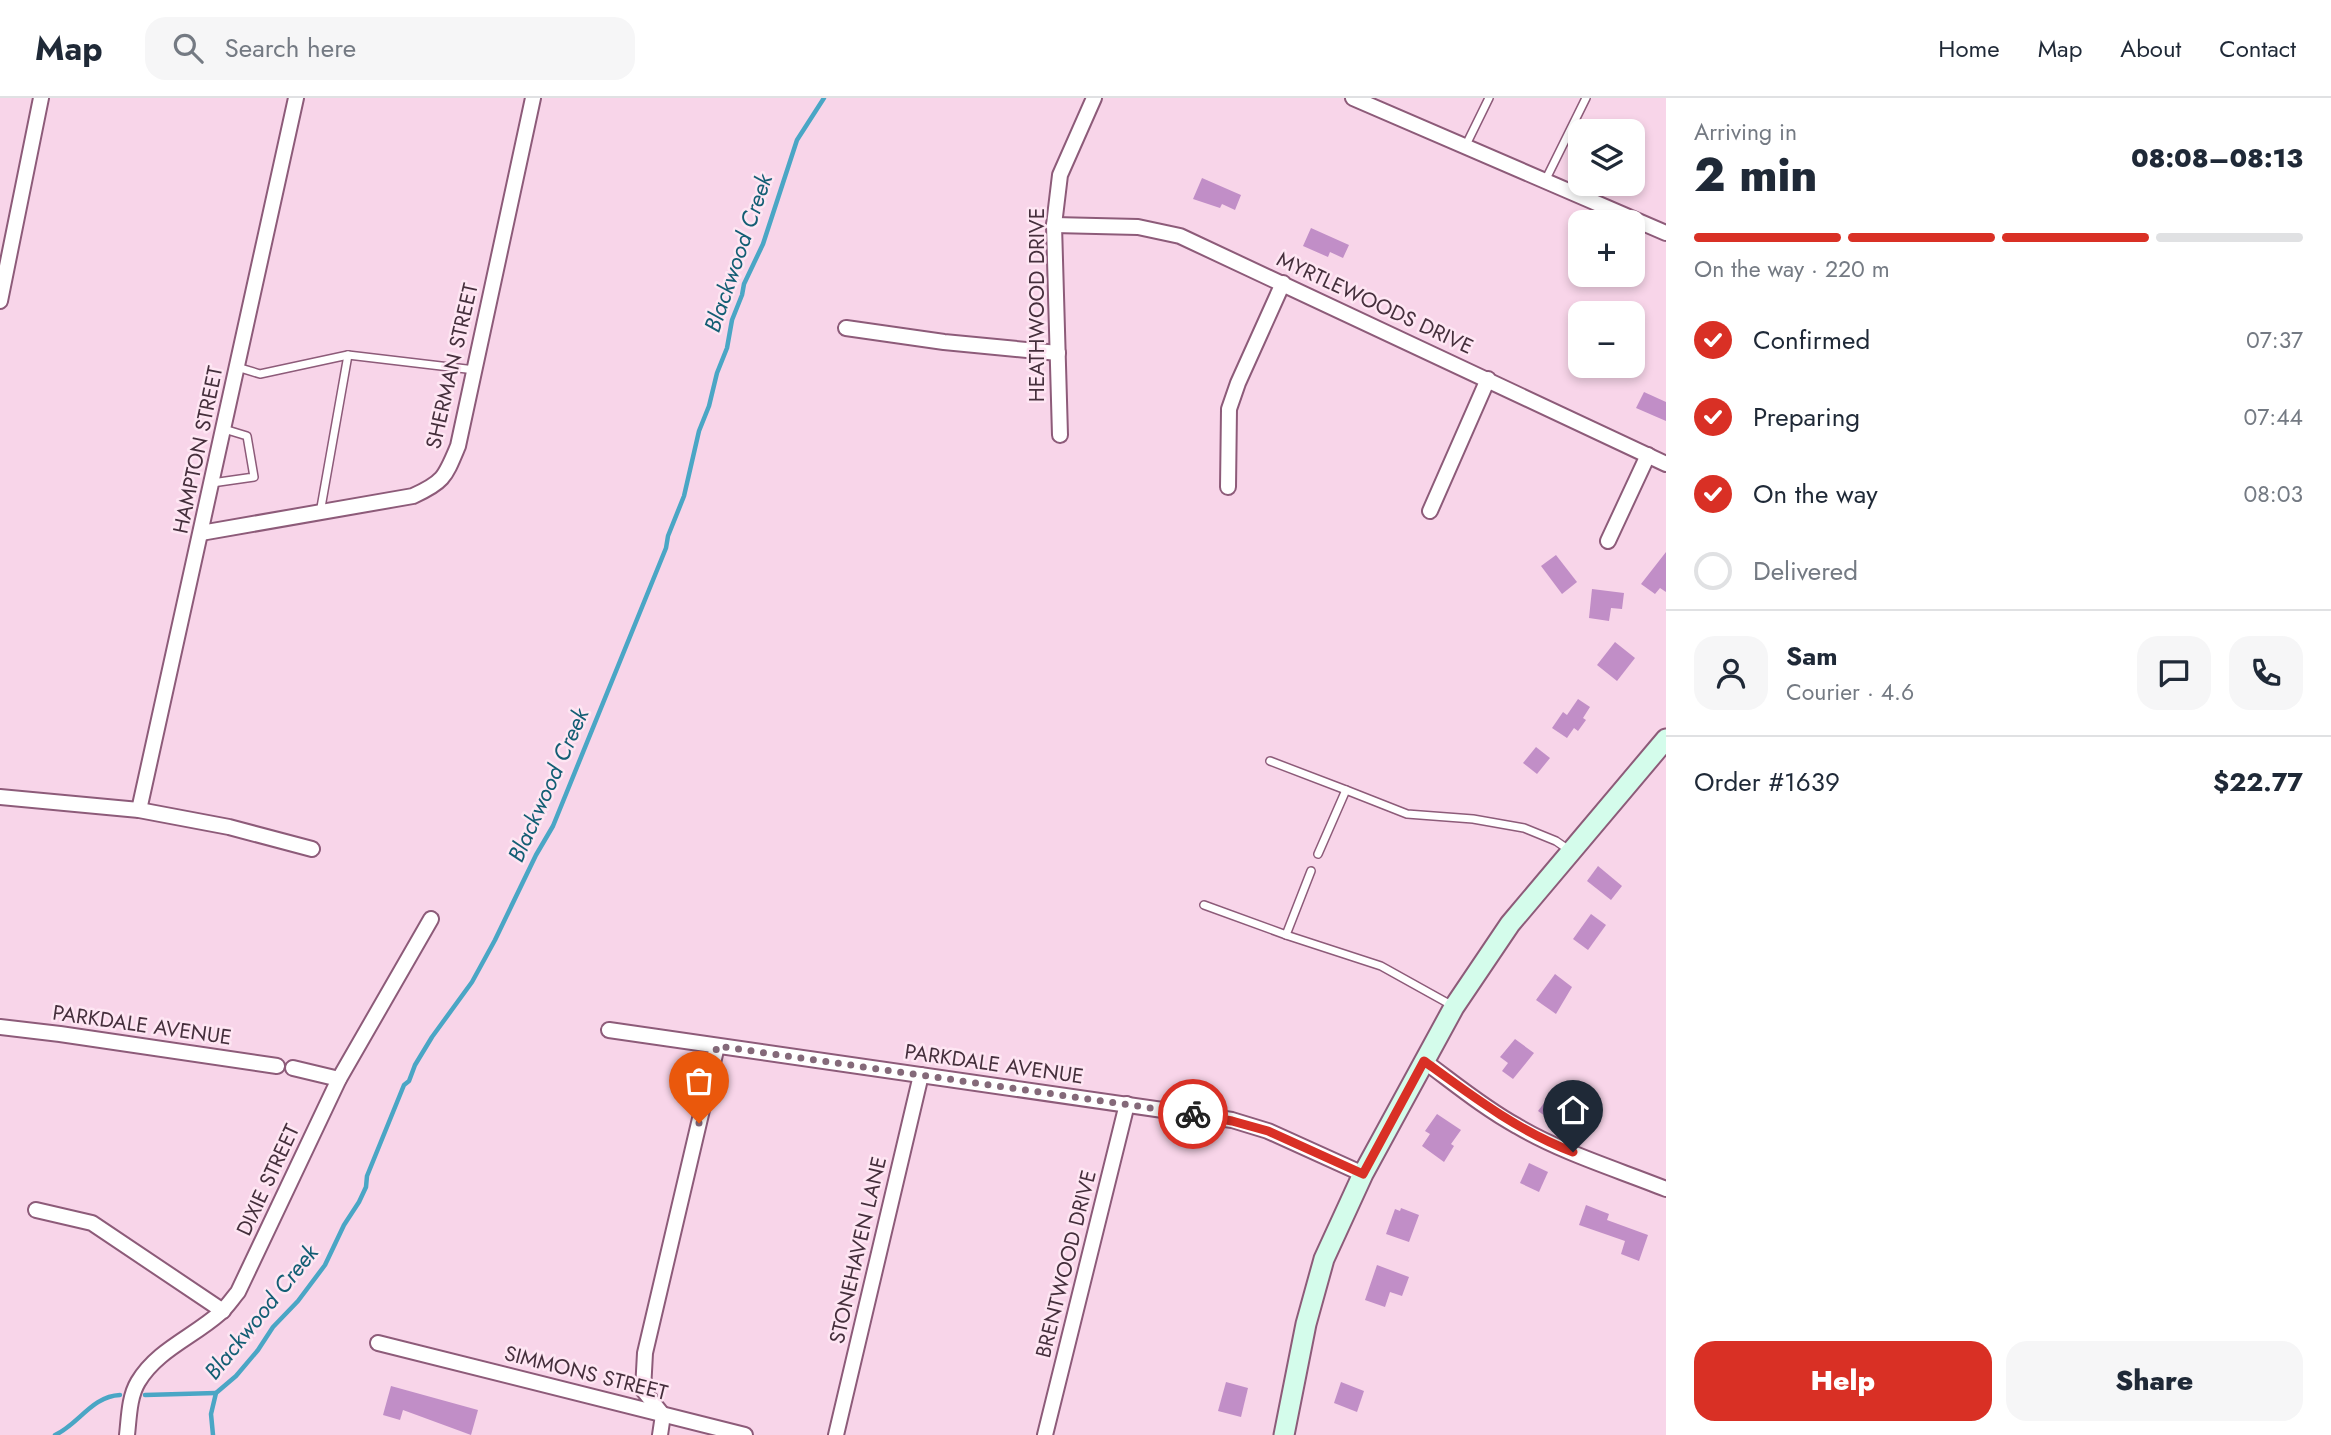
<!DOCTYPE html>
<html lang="en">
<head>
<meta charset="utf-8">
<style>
  :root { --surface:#fff; --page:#f6f6f7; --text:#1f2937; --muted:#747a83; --line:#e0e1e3; --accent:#d93025 }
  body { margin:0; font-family:Jost,sans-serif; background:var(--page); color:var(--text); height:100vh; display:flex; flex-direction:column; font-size:26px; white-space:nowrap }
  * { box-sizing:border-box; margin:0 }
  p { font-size:23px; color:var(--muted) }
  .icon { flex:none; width:38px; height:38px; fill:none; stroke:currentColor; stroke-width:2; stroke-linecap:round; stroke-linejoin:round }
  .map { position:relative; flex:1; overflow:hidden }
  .sheet { display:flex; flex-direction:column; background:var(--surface); width:665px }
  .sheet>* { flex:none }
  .buttons { position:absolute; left:1568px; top:21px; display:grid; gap:14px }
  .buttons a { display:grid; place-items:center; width:77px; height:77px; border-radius:14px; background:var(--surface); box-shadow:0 4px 10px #0003; font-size:35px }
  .pin { position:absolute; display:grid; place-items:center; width:60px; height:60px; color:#fff; margin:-72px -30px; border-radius:50% 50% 50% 0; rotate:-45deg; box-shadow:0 0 7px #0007 }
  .pin .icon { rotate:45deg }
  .courier { position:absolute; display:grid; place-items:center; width:70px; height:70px; margin:-35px; border:5px solid #d93025; border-radius:50%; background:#fff; color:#222; box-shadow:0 2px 9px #0007 }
  .summary em { font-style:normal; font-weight:800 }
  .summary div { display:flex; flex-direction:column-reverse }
  .summary { display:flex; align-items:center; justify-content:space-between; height:119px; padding:0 28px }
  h1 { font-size:46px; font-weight:800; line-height:52px }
  .bar { display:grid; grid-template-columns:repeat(4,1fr); gap:10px 7px; align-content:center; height:84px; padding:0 28px }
  .bar i { height:9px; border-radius:5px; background:var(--line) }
  .bar .selected { background:var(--accent) }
  .bar p { grid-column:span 4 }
  .line { display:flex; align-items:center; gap:18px; padding:0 28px; border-top:2px solid var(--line) }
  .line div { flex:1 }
  .round { display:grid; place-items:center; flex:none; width:74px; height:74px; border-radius:21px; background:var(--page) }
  ol { padding:0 28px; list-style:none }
  li { display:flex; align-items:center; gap:21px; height:77px }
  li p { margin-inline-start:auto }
  li .icon { padding:7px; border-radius:50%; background:var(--accent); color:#fff; stroke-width:4 }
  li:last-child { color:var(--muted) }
  li i { width:38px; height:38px; border:4px solid var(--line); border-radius:50% }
  .primary-button { display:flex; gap:14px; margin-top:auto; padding:14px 28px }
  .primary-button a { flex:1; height:80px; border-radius:21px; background:var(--accent); color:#fff; font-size:28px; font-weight:800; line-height:80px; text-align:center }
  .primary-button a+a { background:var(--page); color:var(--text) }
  header { display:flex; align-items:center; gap:42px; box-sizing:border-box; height:98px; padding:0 35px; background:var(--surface); border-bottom:2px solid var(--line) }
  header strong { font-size:33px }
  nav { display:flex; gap:38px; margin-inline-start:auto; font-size:24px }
  .search { width:490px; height:63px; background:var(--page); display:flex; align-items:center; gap:18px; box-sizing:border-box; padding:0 24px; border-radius:21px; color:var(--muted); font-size:26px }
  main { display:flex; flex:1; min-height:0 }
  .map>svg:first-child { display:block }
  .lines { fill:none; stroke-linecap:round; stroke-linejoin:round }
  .stream { stroke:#4aa6c5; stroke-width:4.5 }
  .building { fill:#c18ec7 }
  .lane-casing { stroke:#8d5b79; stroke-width:10 }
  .street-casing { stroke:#8d5b79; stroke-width:18 }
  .secondary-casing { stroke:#8d5b79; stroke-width:23 }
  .lane { stroke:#fff; stroke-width:7 }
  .street { stroke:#fff; stroke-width:14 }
  .secondary { stroke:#d4fceb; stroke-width:19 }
  .done { stroke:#846979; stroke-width:7; stroke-dasharray:0 12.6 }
  .route { stroke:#d93025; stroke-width:9 }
  .labels { text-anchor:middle; stroke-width:5; stroke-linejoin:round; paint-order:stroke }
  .street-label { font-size:21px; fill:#452f3c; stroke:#fee6f3 }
  .water-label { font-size:23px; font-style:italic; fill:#135e74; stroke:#fee6f3 }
</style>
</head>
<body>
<header>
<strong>Map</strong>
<div class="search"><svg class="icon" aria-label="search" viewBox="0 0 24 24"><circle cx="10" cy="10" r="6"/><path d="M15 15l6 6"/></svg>Search here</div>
<nav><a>Home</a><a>Map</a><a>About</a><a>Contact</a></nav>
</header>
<main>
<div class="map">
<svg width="1666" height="1337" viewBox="0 0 1666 1337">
  <rect width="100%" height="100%" fill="#f8d5e9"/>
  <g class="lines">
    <!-- stream -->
    <g class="stream">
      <polyline points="145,1297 216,1295"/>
      <path d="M55,1337C78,1327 92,1298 120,1297"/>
      <polyline points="213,1337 211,1316 216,1295 236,1278 258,1252 273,1229 298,1203 325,1167 344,1127 359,1104 366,1089 367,1078 404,987 409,983 415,967 432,939 472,884 495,842 536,757 553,728 666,450 668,438 684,398 699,333 709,308 717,275 727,250 732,222 742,197 744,186 763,146 797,42 824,0"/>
    </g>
  </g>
  <!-- building -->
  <g class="building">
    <polygon points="1202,80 1241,97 1235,112 1222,106 1220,110 1193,101"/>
    <polygon points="1311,130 1349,147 1343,160 1330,154 1328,159 1303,148"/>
    <polygon points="1644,294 1666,304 1666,323 1636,310"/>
    <polygon points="1666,454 1666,494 1660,490 1655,496 1641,486"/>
    <polygon points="1556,457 1577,484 1562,496 1541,468"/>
    <polygon points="1592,491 1624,495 1622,511 1611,510 1609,523 1589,520"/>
    <polygon points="1615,544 1635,560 1617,583 1597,567"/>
    <polygon points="1578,601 1590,609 1583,620 1586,622 1578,633 1574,630 1567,640 1552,630 1563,614 1567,617"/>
    <polygon points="1536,649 1550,660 1537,676 1523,665"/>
    <polygon points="1598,768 1622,788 1611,802 1587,783"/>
    <polygon points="1591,816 1606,827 1588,852 1573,841"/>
    <polygon points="1555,876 1572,889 1556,916 1536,902"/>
    <polygon points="1515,941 1534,955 1513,981 1502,973 1508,965 1500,959"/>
    <polygon points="1554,992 1567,1002 1552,1023 1538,1013"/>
    <polygon points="1437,1016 1461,1032 1451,1046 1454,1048 1444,1064 1422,1048 1430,1036 1425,1033"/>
    <polygon points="1529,1065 1548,1074 1539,1094 1520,1085"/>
    <polygon points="1586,1107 1609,1116 1607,1122 1648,1137 1639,1163 1621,1156 1625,1143 1579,1127"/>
    <polygon points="1401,1110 1419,1117 1409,1144 1386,1136 1395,1111 1400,1113"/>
    <polygon points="1377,1167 1409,1179 1402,1198 1390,1194 1385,1209 1365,1202"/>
    <polygon points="1226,1284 1248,1290 1241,1319 1218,1313"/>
    <polygon points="1341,1284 1364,1293 1357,1314 1334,1305"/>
    <polygon points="391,1288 478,1312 471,1337 403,1312 400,1322 383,1317"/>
  </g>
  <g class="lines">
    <defs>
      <g id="lane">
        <polyline points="1465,49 1489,0"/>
        <polyline points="1545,83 1586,0"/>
        <polyline points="237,269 260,276 348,257 475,272"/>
        <polyline points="212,385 254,379 247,338 224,331"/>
        <polyline points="320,415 348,257"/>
        <polyline points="1270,663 1346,692"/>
        <polyline points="1318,756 1346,692 1407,716 1473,721 1524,730 1556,743 1569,752"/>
        <polyline points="1204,807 1289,838 1381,868 1453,908"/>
        <polyline points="1286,837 1311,773"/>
      </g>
      <g id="street">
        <polyline points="1353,0 1666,135"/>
        <polyline points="1054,127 1138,129 1180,138 1666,366"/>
        <polyline points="0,203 41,0"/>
        <polyline points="846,230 944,244 1058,255"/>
        <polyline points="1060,337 1054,127 1060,77 1094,0"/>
        <polyline points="1228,389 1229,311 1238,285 1283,185"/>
        <polyline points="1430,413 1488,281"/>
        <path d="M201,435L413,398C444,384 445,379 458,348L533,0"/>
        <polyline points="1608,443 1648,357"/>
        <polyline points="0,699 139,712 229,729 312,751"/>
        <polyline points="139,712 296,0"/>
        <polyline points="0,929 60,936 277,968"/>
        <polyline points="609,932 1232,1022 1268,1033 1363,1076"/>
        <path d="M1424,963C1454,985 1484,1010 1517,1028C1563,1055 1616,1071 1666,1091"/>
        <polyline points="293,970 339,981"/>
        <polyline points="36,1112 92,1125 223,1213"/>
        <polyline points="378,1245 745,1337"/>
        <path d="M127,1337C129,1320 129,1299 138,1284C157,1252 193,1239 220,1215C227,1209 232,1201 238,1194L339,981L431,821"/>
        <polyline points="660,1337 663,1317 643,1292 645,1255 717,948"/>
        <polyline points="836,1337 921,977"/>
        <polyline points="1045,1337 1127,1006"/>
      </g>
      <polyline id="secondary" points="1284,1337 1306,1226 1324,1161 1363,1076 1454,909 1510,826 1666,641"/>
    </defs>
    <!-- lane casing -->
    <use href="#lane" class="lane-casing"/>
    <!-- street casing -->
    <use href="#street" class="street-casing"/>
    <!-- secondary casing -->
    <use href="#secondary" class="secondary-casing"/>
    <!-- lane -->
    <use href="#lane" class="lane"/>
    <!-- street -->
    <use href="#street" class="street"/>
    <!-- secondary -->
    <use href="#secondary" class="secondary"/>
  </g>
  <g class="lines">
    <!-- done -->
    <polyline class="done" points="699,1025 717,948 1193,1016"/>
    <!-- route -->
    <path class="route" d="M1193,1016L1232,1023L1268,1033L1363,1076L1424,963C1472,998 1518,1033 1573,1054"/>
  </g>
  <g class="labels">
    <!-- street labels -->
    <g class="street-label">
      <text transform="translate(1375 205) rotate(25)" y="7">MYRTLEWOODS DRIVE</text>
      <text transform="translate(1037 207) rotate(-90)" y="7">HEATHWOOD DRIVE</text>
      <text transform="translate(452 268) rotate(-77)" y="7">SHERMAN STREET</text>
      <text transform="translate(198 352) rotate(-78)" y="7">HAMPTON STREET</text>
      <text transform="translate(142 927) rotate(8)" y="7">PARKDALE AVENUE</text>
      <text transform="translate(994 966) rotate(8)" y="7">PARKDALE AVENUE</text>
      <text transform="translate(268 1082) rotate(-65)" y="7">DIXIE STREET</text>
      <text transform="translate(858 1152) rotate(-77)" y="7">STONEHAVEN LANE</text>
      <text transform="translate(1066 1166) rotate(-76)" y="7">BRENTWOOD DRIVE</text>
      <text transform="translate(586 1275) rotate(14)" y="7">SIMMONS STREET</text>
    </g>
    <!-- water labels -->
    <g class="water-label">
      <text transform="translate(738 155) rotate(-71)" y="8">Blackwood Creek</text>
      <text transform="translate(548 687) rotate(-66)" y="8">Blackwood Creek</text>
      <text transform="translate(261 1214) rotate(-51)" y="8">Blackwood Creek</text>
    </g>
  </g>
</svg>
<div class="buttons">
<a><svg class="icon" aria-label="layers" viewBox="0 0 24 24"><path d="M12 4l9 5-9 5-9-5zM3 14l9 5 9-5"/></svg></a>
<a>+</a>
<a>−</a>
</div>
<div class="pin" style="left:699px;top:1025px;background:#ea580c"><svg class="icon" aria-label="bag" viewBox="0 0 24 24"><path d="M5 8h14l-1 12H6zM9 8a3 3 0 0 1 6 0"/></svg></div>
<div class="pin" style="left:1573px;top:1054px;background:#1f2937"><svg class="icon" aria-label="home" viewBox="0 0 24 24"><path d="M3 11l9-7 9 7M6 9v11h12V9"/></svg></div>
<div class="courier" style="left:1193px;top:1016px"><svg class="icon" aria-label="bike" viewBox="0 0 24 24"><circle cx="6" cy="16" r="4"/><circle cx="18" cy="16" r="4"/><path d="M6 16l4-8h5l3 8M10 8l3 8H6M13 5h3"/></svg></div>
</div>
<section class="sheet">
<div class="summary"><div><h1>2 min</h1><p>Arriving in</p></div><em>08:08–08:13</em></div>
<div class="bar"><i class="selected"></i><i class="selected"></i><i class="selected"></i><i></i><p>On the way · 220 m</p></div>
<ol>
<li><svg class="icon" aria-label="check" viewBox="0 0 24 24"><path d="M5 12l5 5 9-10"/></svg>Confirmed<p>07:37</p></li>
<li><svg class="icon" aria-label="check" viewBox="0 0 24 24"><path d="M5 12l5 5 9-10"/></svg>Preparing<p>07:44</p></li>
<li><svg class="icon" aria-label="check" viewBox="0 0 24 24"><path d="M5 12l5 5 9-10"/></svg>On the way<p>08:03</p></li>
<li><i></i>Delivered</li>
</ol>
<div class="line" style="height:126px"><a class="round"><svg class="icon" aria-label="person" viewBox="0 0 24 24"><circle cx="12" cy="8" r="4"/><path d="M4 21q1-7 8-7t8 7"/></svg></a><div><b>Sam</b><p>Courier · 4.6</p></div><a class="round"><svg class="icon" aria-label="chat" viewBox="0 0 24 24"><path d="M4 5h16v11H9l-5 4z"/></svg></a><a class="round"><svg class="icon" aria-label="phone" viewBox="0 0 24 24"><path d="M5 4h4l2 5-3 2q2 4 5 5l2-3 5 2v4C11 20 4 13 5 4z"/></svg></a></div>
<div class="line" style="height:91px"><div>Order #1639</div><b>$22.77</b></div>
<div class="primary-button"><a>Help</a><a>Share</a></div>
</section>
</main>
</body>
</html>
